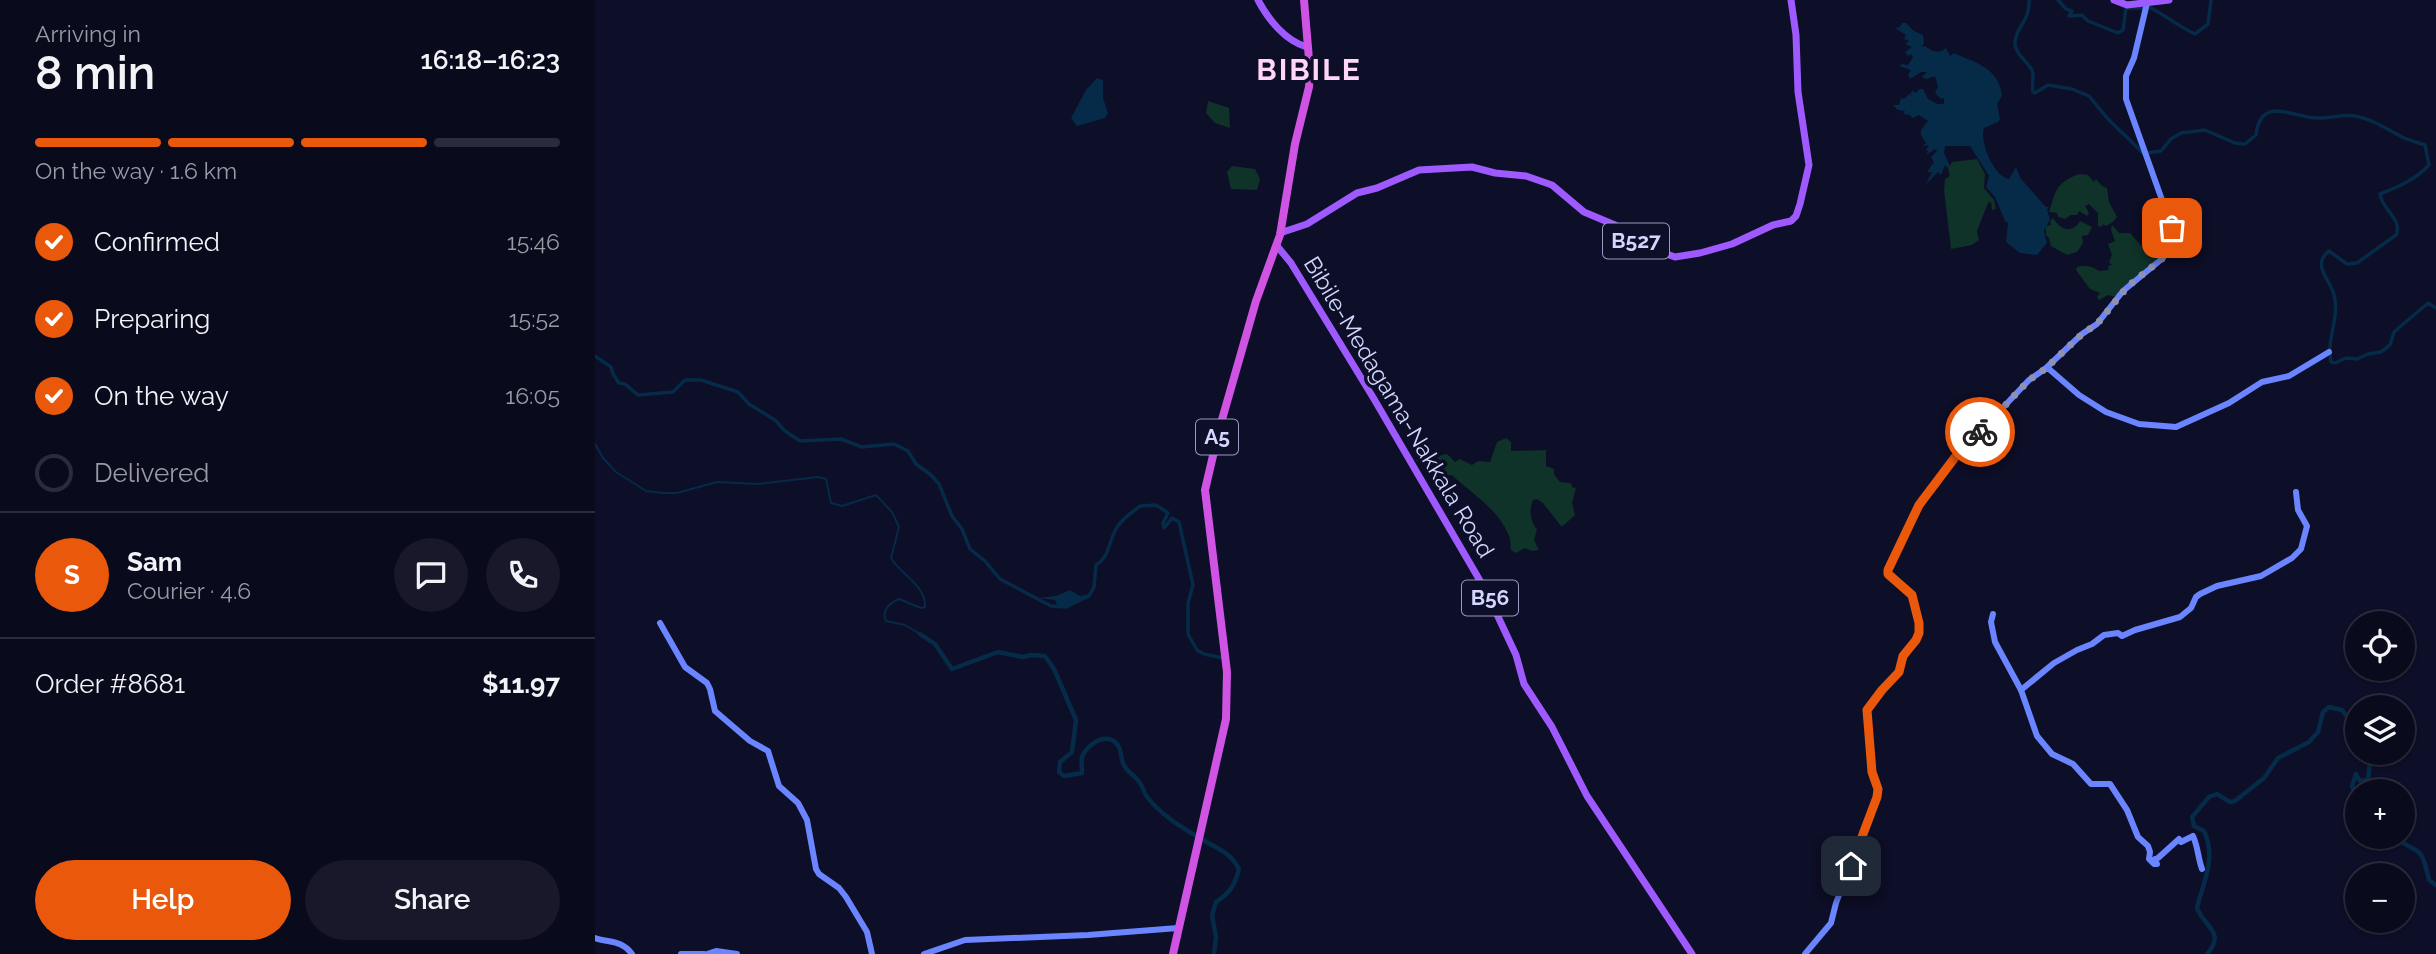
<!DOCTYPE html>
<html lang="en">
<head>
<meta charset="utf-8">
<style>
  :root { --surface:#0a0a1d; --page:#18182a; --text:#f1f3f6; --muted:#999aa4; --line:#2a2b3b; --accent:#ea580c }
  body { margin:0; font-family:Raleway,sans-serif; background:var(--page); color:var(--text); height:100vh; display:flex; flex-direction:column; font-size:26px; white-space:nowrap }
  * { box-sizing:border-box; margin:0 }
  p { font-size:23px; color:var(--muted) }
  .icon { flex:none; width:38px; height:38px; fill:none; stroke:currentColor; stroke-width:2; stroke-linecap:round; stroke-linejoin:round }
  .map { position:relative; flex:1; overflow:hidden }
  .sheet { display:flex; flex-direction:column; background:var(--surface); width:595px }
  .sheet>* { flex:none }
  .fabs { position:absolute; left:1750px; top:611px; display:grid; gap:14px }
  .fabs a { display:grid; place-items:center; width:70px; height:70px; border-radius:50%; background:var(--surface); box-shadow:0 2px 5px #0004,0 0 0 2px var(--line); font-size:35px }
  .pin { position:absolute; display:grid; place-items:center; width:60px; height:60px; color:#fff; margin:-30px; border-radius:14px; box-shadow:0 4px 10px #0006 }
  .courier { position:absolute; display:grid; place-items:center; width:70px; height:70px; margin:-35px; border:5px solid #ea580c; border-radius:50%; background:#fff; color:#222; box-shadow:0 2px 9px #0007 }
  .head em { font-style:normal; font-weight:600 }
  .head div { display:flex; flex-direction:column-reverse }
  .head { display:flex; align-items:center; justify-content:space-between; height:119px; padding:0 35px }
  h1 { font-size:46px; font-weight:600; line-height:52px }
  .bar { display:grid; grid-template-columns:repeat(4,1fr); gap:10px 7px; align-content:center; height:84px; padding:0 35px }
  .bar i { height:9px; border-radius:5px; background:var(--line) }
  .bar .on { background:var(--accent) }
  .bar p { grid-column:span 4 }
  .line { display:flex; align-items:center; gap:18px; padding:0 35px; border-top:2px solid var(--line) }
  .line div { flex:1 }
  .round { display:grid; place-items:center; flex:none; width:74px; height:74px; border-radius:37px; background:var(--page) }
  ol { padding:0 35px; list-style:none }
  li { display:flex; align-items:center; gap:21px; height:77px }
  li p { margin-inline-start:auto }
  li .icon { padding:7px; border-radius:50%; background:var(--accent); color:#fff; stroke-width:4 }
  li:last-child { color:var(--muted) }
  li i { width:38px; height:38px; border:4px solid var(--line); border-radius:50% }
  .primary-button { display:flex; gap:14px; margin-top:auto; padding:14px 35px }
  .primary-button a { flex:1; height:80px; border-radius:42px; background:var(--accent); color:#fff; font-size:28px; font-weight:600; line-height:80px; text-align:center }
  .primary-button a+a { background:var(--page); color:var(--text) }
  main { display:flex; flex:1; min-height:0 }
  .map>svg:first-child { display:block }
  .green { fill:#0f3229 }
  .water { fill:#052b48 }
  .lines { fill:none; stroke-linecap:round; stroke-linejoin:round }
  .stream { stroke:#052b48; stroke-width:2 }
  .canal { stroke:#052b48; stroke-width:3.5 }
  .river { stroke:#052b48; stroke-width:4.5 }
  .secondary { stroke:#6a85ff; stroke-width:6 }
  .primary { stroke:#9f5aff; stroke-width:7 }
  .trunk { stroke:#cf54e4; stroke-width:8 }
  .done { stroke:#8e91b3; stroke-width:7; stroke-dasharray:0 12.6 }
  .route { stroke:#ea580c; stroke-width:9 }
  .labels { text-anchor:middle; stroke-width:7; stroke-linejoin:round; paint-order:stroke }
  .shield { fill:#0d0e27; stroke:#989bbe; stroke-width:2 }
  .shield-label { font-size:21px; font-weight:bold; fill:#d3d7ff }
  .street-label { font-size:23px; fill:#d3d7ff; stroke:#0d0e27 }
  .district-label { font-size:30px; font-weight:bold; letter-spacing:2px; fill:#ffd5f8; stroke:#0d0e27 }
</style>
</head>
<body>
<main>
<section class="sheet">
<div class="head"><div><h1>8 min</h1><p>Arriving in</p></div><em>16:18–16:23</em></div>
<div class="bar"><i class="on"></i><i class="on"></i><i class="on"></i><i></i><p>On the way · 1.6 km</p></div>
<ol>
<li><svg class="icon" aria-label="check" viewBox="0 0 24 24"><path d="M5 12l5 5 9-10"/></svg>Confirmed<p>15:46</p></li>
<li><svg class="icon" aria-label="check" viewBox="0 0 24 24"><path d="M5 12l5 5 9-10"/></svg>Preparing<p>15:52</p></li>
<li><svg class="icon" aria-label="check" viewBox="0 0 24 24"><path d="M5 12l5 5 9-10"/></svg>On the way<p>16:05</p></li>
<li><i></i>Delivered</li>
</ol>
<div class="line" style="height:126px"><b class="round" style="background:var(--accent);color:#fff">S</b><div><b>Sam</b><p>Courier · 4.6</p></div><a class="round"><svg class="icon" aria-label="chat" viewBox="0 0 24 24"><path d="M4 5h16v11H9l-5 4z"/></svg></a><a class="round"><svg class="icon" aria-label="phone" viewBox="0 0 24 24"><path d="M5 4h4l2 5-3 2q2 4 5 5l2-3 5 2v4C11 20 4 13 5 4z"/></svg></a></div>
<div class="line" style="height:91px"><div>Order #8681</div><b>$11.97</b></div>
<div class="primary-button"><a>Help</a><a>Share</a></div>
</section>
<div class="map">
<svg width="1841" height="954" viewBox="0 0 1841 954">
  <rect width="100%" height="100%" fill="#0d0e27"/>
  <!-- green -->
  <g class="green">
    <polygon points="613,101 634,108 635,128 620,123 611,113"/>
    <polygon points="1382,159 1390,174 1389,188 1399,200 1401,209 1397,210 1396,202 1393,203 1382,231 1384,240 1377,245 1356,249 1349,190 1350,179 1355,176 1353,168 1357,162"/>
    <polygon points="637,166 660,169 665,179 662,190 636,189 632,172"/>
    <path d="M1484,174L1493,175L1499,182L1501,179L1507,186L1512,188L1514,202L1522,217L1518,222L1511,226L1507,224V227L1503,226V213L1494,204L1490,206L1494,213L1492,216L1484,211L1482,215H1476L1470,219L1463,217L1462,213L1454,212C1461,193 1458,184 1484,174Z"/>
    <path d="M1458,218C1465,229 1476,235 1485,221L1497,227L1493,235L1487,236L1488,243L1482,252L1472,255L1456,246L1454,238L1451,235V226L1456,225L1455,221Z"/>
    <path d="M1517,225L1524,233H1535L1548,248L1561,251L1559,255L1567,257L1521,297L1513,295L1504,300L1502,297L1505,293L1495,289L1481,270L1482,267C1491,265 1497,266 1504,271L1514,270L1513,266L1517,265L1514,262L1517,255L1513,244L1520,241L1516,230Z"/>
    <path d="M911,438L916,442V451L951,450V466L959,469V474L965,482L976,483L977,487L981,488L977,503L980,515L968,526H966L948,503L942,499L938,500C934,509 935,522 942,529L939,540L944,550L937,551L930,548L921,553L916,550C915,545 916,539 913,534C903,509 877,494 857,475C845,476 838,479 832,465L828,464L826,461H820L829,455L842,456L852,454L860,462L865,459L877,465L883,461L895,462L902,442Z"/>
  </g>
  <!-- water -->
  <g class="water">
    <path d="M1307,23H1311L1319,31L1328,35L1329,43L1327,47L1330,46C1337,52 1344,54 1351,48L1355,56L1359,53C1380,63 1404,67 1407,96L1402,104L1405,119L1403,122L1389,128C1384,141 1399,177 1414,179L1421,167L1426,179L1451,207H1454L1452,210L1455,219L1449,231L1452,243L1442,255L1425,253L1411,242L1413,223L1410,221L1400,197L1391,187L1394,176L1375,146H1350L1349,153L1355,166L1353,168L1350,165L1346,175L1343,172L1331,184L1337,172H1332L1339,162L1336,157L1342,151L1340,149L1331,155L1333,151L1331,150L1334,145L1327,146L1331,143L1326,135V130L1333,121L1324,115L1317,118L1315,115L1308,114L1310,111L1303,110L1298,105H1304L1306,98L1309,99L1314,94L1318,96L1315,93L1318,91L1321,93L1324,89H1328L1333,99L1342,104H1349V98L1346,99L1340,93L1343,87L1340,76L1331,79L1327,77L1332,72H1326L1315,79L1313,75L1316,70L1304,66L1307,64L1313,65L1318,57L1316,54L1313,56L1310,52L1317,47L1310,44L1314,41L1309,39L1311,35L1300,28L1305,27Z"/>
    <polygon points="502,78 508,80 508,98 513,113 510,118 482,126 476,118 491,90"/>
    <path d="M475,590L485,596L493,594C485,601 473,608 462,605L460,600L443,598L461,596Z"/>
  </g>
  <g class="lines">
    <!-- stream -->
    <path class="stream" d="M0,444L8,458L21,472L51,491L67,493H82L122,482L163,484L223,477L231,479L236,503L247,506L281,495L297,512L304,527L296,558C306,575 331,585 330,607L326,608L304,599C295,603 286,610 291,621L310,625L325,634"/>
    <!-- canal -->
    <g class="canal">
      <path d="M1434,0C1435,22 1422,24 1420,42C1419,53 1432,61 1437,70C1440,76 1436,85 1438,92L1440,93L1453,85L1477,89L1494,96L1512,118L1548,153"/>
      <polyline points="1463,0 1471,9 1477,11 1474,16 1487,15 1493,21 1523,33 1528,30 1531,8 1550,8"/>
      <path d="M1554,7C1570,15 1583,26 1600,34L1613,24L1616,0"/>
      <path d="M1551,153L1566,151L1576,139L1586,133L1610,130L1640,143L1650,144L1661,135C1666,94 1698,118 1722,118C1734,119 1747,114 1760,116C1776,119 1791,128 1805,136C1812,140 1822,142 1830,145L1834,165C1820,180 1803,187 1785,194C1787,210 1808,219 1801,235L1762,263L1752,264L1734,251C1716,265 1735,279 1739,295C1745,318 1731,339 1736,362L1740,363L1751,358L1762,359L1773,354L1786,352L1795,345L1799,332L1833,303L1841,308"/>
      <path d="M0,356L16,367L18,374L24,383L30,384L43,395L78,392L90,380H106L143,392L154,404L180,420L190,431L205,441L246,439L267,447L299,444L313,451L321,464L336,475L344,484L357,516L367,529L375,549L390,561L405,579L456,606L471,607L494,596L499,587L501,565C516,556 513,539 523,526C529,517 538,512 545,506L561,505L573,513L568,523L569,528L577,518L584,522L598,585L593,603V634L602,650L609,654L628,658"/>
    </g>
    <!-- river -->
    <g class="river">
      <path d="M325,634L340,644L357,669L403,652L428,657L436,655L450,656L459,669L481,720L477,752L465,762L464,772L469,776L487,773C487,768 486,762 487,757C491,747 505,735 517,740C527,745 525,755 528,763C531,772 540,775 545,783C548,787 549,793 552,797C566,815 589,829 608,840C623,849 635,852 644,869C640,885 635,893 621,902L617,915L621,937L619,954"/>
      <polyline points="1762,799 1757,786 1761,774 1765,781 1773,780 1776,752"/>
      <path d="M1798,836C1824,857 1825,840 1834,880L1841,885"/>
      <path d="M1612,954C1631,932 1610,928 1602,908C1608,882 1622,858 1609,831L1599,826L1597,817L1614,797L1622,794L1635,802L1640,801L1669,778L1683,758L1714,742L1723,732L1728,712L1734,707L1747,710L1762,730"/>
    </g>
    <!-- secondary -->
    <g class="secondary">
      <polyline points="1450,369 1454,369 1484,395 1511,412 1544,424 1581,427 1634,403 1667,382 1694,376 1734,352"/>
      <path d="M1398,614L1396,622L1400,642L1426,690L1442,736L1457,754L1478,764L1496,784H1515L1532,810L1543,837L1553,846L1555,852L1554,859L1559,864H1562L1560,859L1563,858L1584,839L1586,842L1598,836C1603,847 1603,858 1607,869"/>
      <polyline points="65,623 90,667 112,683 115,689 120,711 155,741 173,751 184,786 203,803 212,820 221,869 224,874 244,888 251,897 272,932 277,954"/>
      <polyline points="1426,690 1459,663 1482,650 1497,644 1509,635 1523,633 1527,636 1540,630 1585,617 1596,608 1601,597 1605,594 1622,586 1666,576 1697,558 1706,549 1712,526 1703,510 1701,492"/>
      <path d="M0,938C15,943 27,940 37,954"/>
      <polyline points="86,954 109,954"/>
      <polyline points="112,954 121,951 142,954"/>
      <polyline points="329,954 370,940 493,935 583,928"/>
      <polyline points="1210,954 1236,923 1241,903 1282,797 1283,789 1277,775 1272,710 1287,690 1304,672 1308,656 1321,640 1324,633 1324,623 1317,595 1293,572 1318,515 1349,470 1434,380 1450,369 1487,334 1502,324 1528,291 1568,258 1575,242 1577,228 1531,99 1531,76 1539,58 1552,3"/>
    </g>
    <!-- primary -->
    <g class="primary">
      <path d="M663,0C673,19 690,41 712,47"/>
      <polyline points="1519,0 1532,5 1574,0"/>
      <polyline points="685,233 712,224 762,193 782,188 824,170 859,168 877,167 900,173 931,176 957,185 989,212 1020,225 1049,246 1080,257 1105,253 1137,244 1178,225 1196,221 1201,216 1205,204 1214,165 1203,92 1201,35 1196,0"/>
      <polyline points="682,246 696,263 779,399 891,591 921,655 929,684 957,727 992,796 1097,954"/>
    </g>
    <!-- trunk -->
    <polyline class="trunk" points="578,954 631,719 632,672 610,490 624,430 661,301 685,235 700,144 714,87 715,71 709,0"/>
  </g>
  <g class="lines">
    <!-- done -->
    <polyline class="done" points="1385,432 1434,380 1450,369 1487,334 1502,324 1533,286 1568,258 1575,242 1577,228"/>
    <!-- route -->
    <polyline class="route" points="1256,866 1282,797 1283,789 1277,772 1272,710 1287,690 1304,672 1308,656 1321,640 1324,633 1324,623 1317,595 1293,574 1293,570 1324,505 1361,456 1385,432"/>
  </g>
  <g class="labels">
    <!-- shield labels -->
    <g class="shield">
      <rect x="1008" y="223.5" width="66" height="35" rx="5"/>
      <rect x="601" y="419.5" width="42" height="35" rx="5"/>
      <rect x="867" y="580.5" width="56" height="35" rx="5"/>
    </g>
    <g class="shield-label">
      <text x="1041" y="248">B527</text>
      <text x="622" y="444">A5</text>
      <text x="895" y="605">B56</text>
    </g>
    <!-- street labels -->
    <g class="street-label">
      <text transform="translate(804 407) rotate(59)" y="8">Bibile-Medagama-Nakkala Road</text>
    </g>
    <!-- district labels -->
    <g class="district-label">
      <text x="714" y="80">BIBILE</text>
    </g>
  </g>
</svg>
<div class="fabs">
<a><svg class="icon" aria-label="locate" viewBox="0 0 24 24"><circle cx="12" cy="12" r="6"/><path d="M12 2v4M12 18v4M2 12h4M18 12h4"/></svg></a>
<a><svg class="icon" aria-label="layers" viewBox="0 0 24 24"><path d="M12 4l9 5-9 5-9-5zM3 14l9 5 9-5"/></svg></a>
<a>+</a>
<a>−</a>
</div>
<div class="pin" style="left:1577px;top:228px;background:#ea580c"><svg class="icon" aria-label="bag" viewBox="0 0 24 24"><path d="M5 8h14l-1 12H6zM9 8a3 3 0 0 1 6 0"/></svg></div>
<div class="pin" style="left:1256px;top:866px;background:#1f2937"><svg class="icon" aria-label="home" viewBox="0 0 24 24"><path d="M3 11l9-7 9 7M6 9v11h12V9"/></svg></div>
<div class="courier" style="left:1385px;top:432px"><svg class="icon" aria-label="bike" viewBox="0 0 24 24"><circle cx="6" cy="16" r="4"/><circle cx="18" cy="16" r="4"/><path d="M6 16l4-8h5l3 8M10 8l3 8H6M13 5h3"/></svg></div>
</div>
</main>
</body>
</html>
